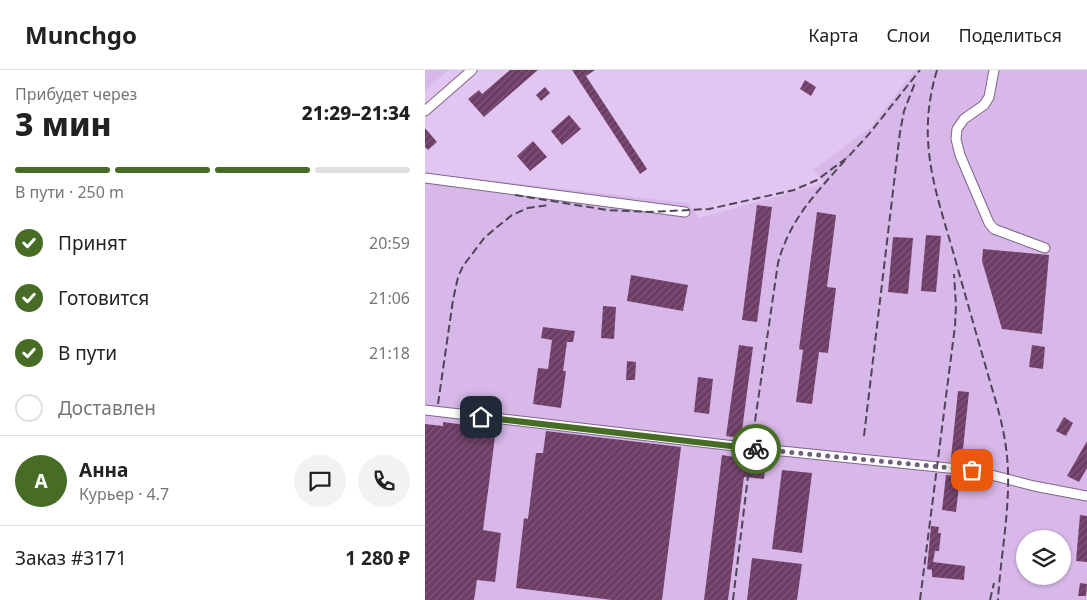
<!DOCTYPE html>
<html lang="ru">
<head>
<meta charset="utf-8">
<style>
  :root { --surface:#fff; --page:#f2f2f2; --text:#222; --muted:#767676; --line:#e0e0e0; --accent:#466c26 }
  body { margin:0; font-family:"Noto Sans",sans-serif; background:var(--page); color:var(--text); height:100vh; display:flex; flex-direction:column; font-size:19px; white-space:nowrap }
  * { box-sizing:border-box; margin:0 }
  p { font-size:16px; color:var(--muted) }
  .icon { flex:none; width:28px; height:28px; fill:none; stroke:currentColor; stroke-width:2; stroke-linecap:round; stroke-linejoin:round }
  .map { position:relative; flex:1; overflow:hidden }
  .side { display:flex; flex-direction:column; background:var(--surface); width:425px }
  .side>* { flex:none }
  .buttons { position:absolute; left:591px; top:460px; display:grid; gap:10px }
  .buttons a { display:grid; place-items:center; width:55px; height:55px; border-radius:50%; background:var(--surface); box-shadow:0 1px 4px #0004; font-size:25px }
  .pin { position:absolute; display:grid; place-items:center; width:42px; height:42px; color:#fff; margin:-21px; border-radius:10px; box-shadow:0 2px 8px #0006 }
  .courier { position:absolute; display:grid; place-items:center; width:50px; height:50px; margin:-25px; border:4px solid #466c26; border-radius:50%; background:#fff; color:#222; box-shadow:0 1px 6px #0007 }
  .summary em { font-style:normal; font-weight:800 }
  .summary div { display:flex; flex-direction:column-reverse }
  .summary { display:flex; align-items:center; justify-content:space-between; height:85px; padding:0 15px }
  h1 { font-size:32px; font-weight:800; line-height:38px }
  .bar { display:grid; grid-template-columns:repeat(4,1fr); gap:8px 5px; align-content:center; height:60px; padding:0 15px }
  .bar i { height:6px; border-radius:4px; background:var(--line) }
  .bar .on { background:var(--accent) }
  .bar p { grid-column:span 4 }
  .line { display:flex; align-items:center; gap:12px; padding:0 15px; border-top:1px solid var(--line) }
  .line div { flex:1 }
  .round { display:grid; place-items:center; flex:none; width:52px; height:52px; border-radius:26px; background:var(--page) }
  ol { padding:0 15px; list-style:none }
  li { display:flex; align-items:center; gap:15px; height:55px }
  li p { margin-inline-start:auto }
  li .icon { padding:5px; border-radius:50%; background:var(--accent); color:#fff; stroke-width:4 }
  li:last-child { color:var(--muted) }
  li i { width:28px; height:28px; border:2px solid var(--line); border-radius:50% }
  header { display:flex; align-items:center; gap:30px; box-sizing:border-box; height:70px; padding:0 25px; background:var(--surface); border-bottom:1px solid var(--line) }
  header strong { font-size:24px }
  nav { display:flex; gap:28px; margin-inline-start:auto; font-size:18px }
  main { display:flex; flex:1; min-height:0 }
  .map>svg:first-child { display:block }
  .built { fill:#d7b8e9; fill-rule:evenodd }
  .building { fill:url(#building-hatch) }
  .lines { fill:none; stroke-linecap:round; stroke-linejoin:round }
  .minor-casing { stroke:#7e658c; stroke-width:11 }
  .minor { stroke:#fff; stroke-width:9 }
  .rail { stroke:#514358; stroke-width:2; stroke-dasharray:8 4; stroke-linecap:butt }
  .done { stroke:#71607a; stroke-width:5; stroke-dasharray:0 9 }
  .route { stroke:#466c26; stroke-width:6 }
</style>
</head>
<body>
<header>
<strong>Munchgo</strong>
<nav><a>Карта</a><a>Слои</a><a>Поделиться</a></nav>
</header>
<main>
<section class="side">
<div class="summary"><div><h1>3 мин</h1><p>Прибудет через</p></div><em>21:29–21:34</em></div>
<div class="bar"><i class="on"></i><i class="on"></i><i class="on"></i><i></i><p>В пути · 250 m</p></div>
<ol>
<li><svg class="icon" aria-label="check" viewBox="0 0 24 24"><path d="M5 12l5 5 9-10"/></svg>Принят<p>20:59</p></li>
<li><svg class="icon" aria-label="check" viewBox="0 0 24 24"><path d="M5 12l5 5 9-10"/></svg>Готовится<p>21:06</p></li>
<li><svg class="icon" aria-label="check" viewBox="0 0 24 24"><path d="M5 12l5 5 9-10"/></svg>В пути<p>21:18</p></li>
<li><i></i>Доставлен</li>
</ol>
<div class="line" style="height:90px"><b class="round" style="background:var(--accent);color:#fff">А</b><div><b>Анна</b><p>Курьер · 4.7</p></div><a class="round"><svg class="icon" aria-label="chat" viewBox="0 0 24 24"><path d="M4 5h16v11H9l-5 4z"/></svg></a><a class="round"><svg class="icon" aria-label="phone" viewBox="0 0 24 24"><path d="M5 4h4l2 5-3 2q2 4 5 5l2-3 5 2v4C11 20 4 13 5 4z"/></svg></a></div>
<div class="line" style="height:65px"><div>Заказ #3171</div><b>1 280 ₽</b></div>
</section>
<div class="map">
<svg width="662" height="530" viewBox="0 0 662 530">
  <defs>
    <pattern id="building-hatch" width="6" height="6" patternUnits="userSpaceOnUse" patternTransform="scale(1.25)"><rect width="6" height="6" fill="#6e3d66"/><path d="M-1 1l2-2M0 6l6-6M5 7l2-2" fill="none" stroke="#7f5779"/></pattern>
  </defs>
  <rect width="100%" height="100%" fill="#e2c6f2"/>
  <!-- built -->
  <g class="built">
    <polygon points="0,0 23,0 0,21"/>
    <path d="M490,0H662V530H0V103L263,133L274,148L401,113L388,100L446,57ZM600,469H638V506H600Z"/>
  </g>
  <!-- building -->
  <g class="building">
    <polygon points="85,0 113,0 59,47 43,29 54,20 57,24"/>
    <polygon points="147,0 170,0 161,6 222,99 215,104"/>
    <polygon points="380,10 391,17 386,26 375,19"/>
    <polygon points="120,17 125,23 116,31 111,25"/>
    <polygon points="144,45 156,59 137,75 126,61"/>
    <polygon points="0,58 12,72 3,80 0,77"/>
    <polygon points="108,71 122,87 105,101 92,86"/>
    <polygon points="332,135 347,137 332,252 317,250"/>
    <polygon points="392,142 411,145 402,217 411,218 403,283 394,282 387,334 371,332 378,280 374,279"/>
    <polygon points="501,165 516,166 511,222 496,221"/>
    <polygon points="468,167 488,168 483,224 463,222"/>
    <polygon points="558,179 624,185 617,264 577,259 557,191"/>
    <polygon points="206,205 263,215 258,241 202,231"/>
    <polygon points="178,236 191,237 189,269 176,268"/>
    <polygon points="118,257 150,261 148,272 142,272 138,301 141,301 136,338 108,334 113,298 123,299 127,270 116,268"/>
    <polygon points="314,275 328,277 316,368 301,366"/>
    <polygon points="607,275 620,277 618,299 604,297"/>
    <polygon points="202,291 211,292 210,310 201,310"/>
    <polygon points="273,307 288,309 284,344 269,342"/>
    <polygon points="533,321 544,322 537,389 526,388"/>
    <polygon points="639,347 648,353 641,366 631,361"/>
    <polygon points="18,352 71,359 58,460 76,463 70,512 52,510 49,530 0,530 0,354 18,356"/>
    <polygon points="121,361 256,377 237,530 187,530 91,518 99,448 103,449 111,383 118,383"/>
    <polygon points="662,371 662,398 654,412 642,406"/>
    <polygon points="297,385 341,392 339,409 319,407 303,530 279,530"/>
    <polygon points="357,400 387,403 377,483 347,479"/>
    <polygon points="521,405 535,406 531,442 517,440"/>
    <polygon points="655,445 662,446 662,492 651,491"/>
    <polygon points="506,456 514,457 513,463 516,463 514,481 510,481 508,492 540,496 539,510 507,507 507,500 502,499"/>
    <polygon points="327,488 377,494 372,530 322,530"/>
    <polygon points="655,513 662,514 661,526 653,526"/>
  </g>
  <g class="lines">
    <defs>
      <g id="minor">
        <polyline points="569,0 564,27 559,35 539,49 532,59 531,69 535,85 564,153 569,159 620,178"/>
        <polyline points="0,41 47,0"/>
        <polyline points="0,108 260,142"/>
        <polyline points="0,340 327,378 533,399 547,400 609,416 662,426"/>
      </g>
    </defs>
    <!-- minor casing -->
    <use href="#minor" class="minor-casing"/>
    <!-- minor -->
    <use href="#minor" class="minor"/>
    <!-- rail -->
    <g class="rail">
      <path d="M512,0C492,67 508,113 527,178C538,217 549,256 560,294C567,320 576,345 580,371C589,424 576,477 573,530"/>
      <polyline points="90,125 182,140 225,142 284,139 369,120 392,110 423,87 444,64 495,0"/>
      <polyline points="13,334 28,230 33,207 38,196 60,167 87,145 103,138 124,135"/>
      <polyline points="439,366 475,62 479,41 490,13"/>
      <path d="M308,530L328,365L353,193C365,148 393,121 423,87"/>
      <polyline points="495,530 530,256 531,236 529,204"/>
      <polyline points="565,530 569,513"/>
    </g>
  </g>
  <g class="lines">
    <!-- done -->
    <polyline class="done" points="331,379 547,400"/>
    <!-- route -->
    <polyline class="route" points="56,347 331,379"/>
  </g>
</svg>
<div class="buttons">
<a><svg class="icon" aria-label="layers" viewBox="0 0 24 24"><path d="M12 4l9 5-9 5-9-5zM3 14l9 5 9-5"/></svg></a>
</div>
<div class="pin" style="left:547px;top:400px;background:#ea580c"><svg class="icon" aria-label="bag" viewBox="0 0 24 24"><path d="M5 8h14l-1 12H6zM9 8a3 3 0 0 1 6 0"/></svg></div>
<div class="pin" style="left:56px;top:347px;background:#1f2937"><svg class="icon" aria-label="home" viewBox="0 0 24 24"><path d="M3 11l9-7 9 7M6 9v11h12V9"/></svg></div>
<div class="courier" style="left:331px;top:379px"><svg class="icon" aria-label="bike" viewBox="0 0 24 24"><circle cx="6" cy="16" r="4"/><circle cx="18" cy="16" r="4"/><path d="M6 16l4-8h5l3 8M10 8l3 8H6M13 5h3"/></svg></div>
</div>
</main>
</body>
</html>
